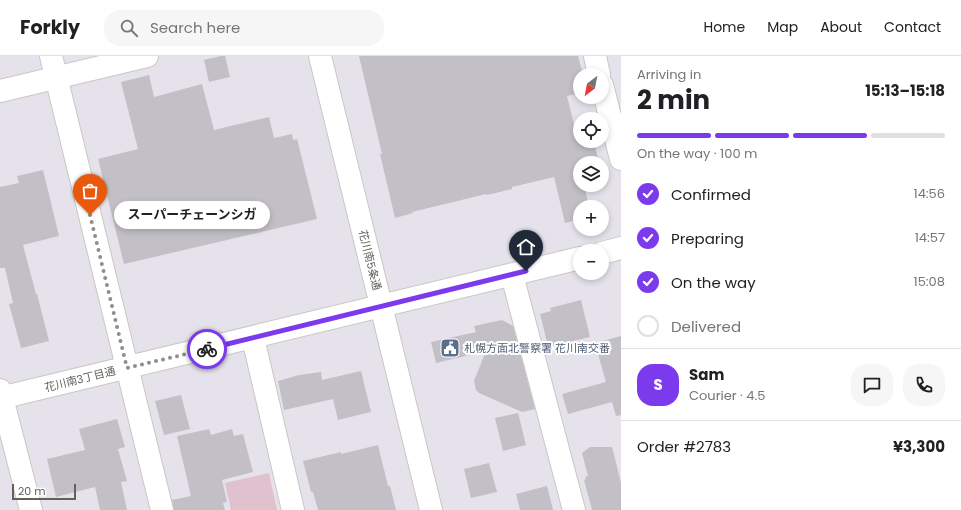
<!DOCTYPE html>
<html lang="en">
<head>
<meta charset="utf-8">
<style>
  :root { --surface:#fff; --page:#f6f6f6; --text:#202124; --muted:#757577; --line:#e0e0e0; --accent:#7c3aed }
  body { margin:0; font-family:Poppins,"Noto Sans JP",sans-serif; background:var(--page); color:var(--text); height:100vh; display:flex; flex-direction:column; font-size:15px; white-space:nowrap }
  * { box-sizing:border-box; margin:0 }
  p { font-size:13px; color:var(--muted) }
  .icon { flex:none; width:22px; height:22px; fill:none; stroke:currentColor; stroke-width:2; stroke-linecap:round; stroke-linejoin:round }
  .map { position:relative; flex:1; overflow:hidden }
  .drawer { display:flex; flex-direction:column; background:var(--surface); width:340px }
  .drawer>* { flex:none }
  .needle { width:26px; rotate:212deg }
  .buttons { position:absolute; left:573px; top:12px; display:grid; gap:8px }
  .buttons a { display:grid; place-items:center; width:36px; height:36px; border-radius:50%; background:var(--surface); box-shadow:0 2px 6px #0003; font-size:20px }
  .scale { position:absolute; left:12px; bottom:10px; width:64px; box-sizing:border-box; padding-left:4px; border:2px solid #60615a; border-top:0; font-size:11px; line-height:14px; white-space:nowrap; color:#60615a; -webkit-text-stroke:3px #fff; paint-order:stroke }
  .pin { position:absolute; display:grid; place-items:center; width:34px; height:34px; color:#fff; margin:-41px -17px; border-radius:50% 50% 50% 0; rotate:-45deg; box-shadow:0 0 4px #0007 }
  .pin .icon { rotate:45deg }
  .courier { position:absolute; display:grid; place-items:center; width:40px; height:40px; margin:-20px; border:3px solid #7c3aed; border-radius:50%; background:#fff; color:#222; box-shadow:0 1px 5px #0007 }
  .bubble { position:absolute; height:28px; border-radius:14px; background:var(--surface); box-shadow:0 2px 6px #0003; font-size:13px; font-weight:700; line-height:28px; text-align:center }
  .summary em { font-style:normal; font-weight:700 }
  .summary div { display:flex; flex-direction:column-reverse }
  .summary { display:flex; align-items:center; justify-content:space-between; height:68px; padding:0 16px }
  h1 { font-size:26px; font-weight:700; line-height:30px }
  .bar { display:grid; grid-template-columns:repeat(4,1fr); gap:6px 4px; align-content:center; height:48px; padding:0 16px }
  .bar i { height:5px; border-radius:3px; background:var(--line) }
  .bar .on { background:var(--accent) }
  .bar p { grid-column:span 4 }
  .line { display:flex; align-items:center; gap:10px; padding:0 16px; border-top:1px solid var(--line) }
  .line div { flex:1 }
  .round { display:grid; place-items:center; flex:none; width:42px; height:42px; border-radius:16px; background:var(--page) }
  ol { padding:0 16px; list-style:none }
  li { display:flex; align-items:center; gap:12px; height:44px }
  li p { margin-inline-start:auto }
  li .icon { padding:4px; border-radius:50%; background:var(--accent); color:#fff; stroke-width:4 }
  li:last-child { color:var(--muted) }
  li i { width:22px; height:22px; border:2px solid var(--line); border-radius:50% }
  header { display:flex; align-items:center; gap:24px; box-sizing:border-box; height:56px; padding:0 20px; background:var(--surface); border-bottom:1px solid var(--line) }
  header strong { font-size:19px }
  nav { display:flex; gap:22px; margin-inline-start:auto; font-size:14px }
  .search { width:280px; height:36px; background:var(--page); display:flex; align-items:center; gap:10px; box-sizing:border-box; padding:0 14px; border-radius:16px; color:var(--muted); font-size:15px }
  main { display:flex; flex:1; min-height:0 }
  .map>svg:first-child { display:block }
  .green { fill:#e0c1cd }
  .building { fill:#c2bfc6 }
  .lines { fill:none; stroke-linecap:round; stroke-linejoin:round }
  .minor-casing { stroke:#c7c9c3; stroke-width:24 }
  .tertiary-casing { stroke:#c7c9c3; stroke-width:24 }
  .minor { stroke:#fff; stroke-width:22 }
  .tertiary { stroke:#fff; stroke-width:22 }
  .done { stroke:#8f8e8d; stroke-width:4; stroke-dasharray:0 7.2 }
  .route { stroke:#7c3aed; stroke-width:5 }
  .labels { text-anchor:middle; stroke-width:4; stroke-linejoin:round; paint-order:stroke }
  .street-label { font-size:11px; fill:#60615a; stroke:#fff }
  .service-label { font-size:11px; fill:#4e5e75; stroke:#fff; text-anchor:start }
</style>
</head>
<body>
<header>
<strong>Forkly</strong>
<div class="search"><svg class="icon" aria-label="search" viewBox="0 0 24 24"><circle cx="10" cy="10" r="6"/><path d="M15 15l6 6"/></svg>Search here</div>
<nav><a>Home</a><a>Map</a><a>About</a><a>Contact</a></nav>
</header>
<main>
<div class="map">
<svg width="621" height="454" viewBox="0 0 621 454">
  <rect width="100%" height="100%" fill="#e5e2eb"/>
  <!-- green -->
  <polygon class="green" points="269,417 277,454 231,454 225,427"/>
  <!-- building -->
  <g class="building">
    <polygon points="221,0 225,0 230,21 209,26 204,4"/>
    <polygon points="359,0 578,0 583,19 580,19 580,37 567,40 576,77 580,76 580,85 594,85 599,107 578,107 580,113 580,129 584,129 589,151 580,151 580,163 565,167 554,121 512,131 512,133 487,139 486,138 412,156 413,157 395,162 380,98 382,98"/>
    <polygon points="149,19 154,41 202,28 214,74 269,61 274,82 292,78 293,84 297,83 317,163 124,208 98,103 138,93 121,26"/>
    <polygon points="43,114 59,180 23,189 36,238 37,238 49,285 21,292 9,248 13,247 5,212 0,212 0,131 19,127 17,120"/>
    <polygon points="581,244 590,281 544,292 543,287 548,290 540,258 551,255 550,252"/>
    <polygon points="502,264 513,270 535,353 522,356 479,337 476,334 474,325 486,295 436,307 431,286 476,276 474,270"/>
    <polygon points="621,280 621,359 616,360 612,346 568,358 562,338 606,326 595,287"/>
    <polygon points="361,315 371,356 338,364 333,343 284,354 278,325 299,319 321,316 322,324"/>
    <polygon points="181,339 190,373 164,379 155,345"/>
    <polygon points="518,357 526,389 503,395 495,362"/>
    <polygon points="117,363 125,391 118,393 127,425 121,426 127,454 100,454 95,431 56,441 47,403 85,394 79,373"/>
    <polygon points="209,373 211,379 232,373 234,380 243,378 253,416 222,424 227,446 223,447 225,454 174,454 172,444 191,440 177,380"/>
    <polygon points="378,389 388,430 390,430 396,454 318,454 313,436 311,436 303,405 341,396 341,398"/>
    <polygon points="590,391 612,391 621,427 621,454 592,454 584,424 586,423 585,421 588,420 582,397"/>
    <polygon points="489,407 497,436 471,442 464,413"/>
    <polygon points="547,430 553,454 520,454 516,438"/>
  </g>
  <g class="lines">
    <defs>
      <g id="minor">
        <polyline points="51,0 162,454"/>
        <polyline points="595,0 599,19"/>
        <polyline points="602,29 621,103"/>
        <polyline points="0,35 147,0"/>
        <polyline points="512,219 574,454"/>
        <polyline points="253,282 293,454"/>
        <polyline points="0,334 31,454"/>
      </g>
      <g id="tertiary">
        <polyline points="320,0 431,454"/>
        <polyline points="602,197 621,192"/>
        <polyline points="0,342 580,202"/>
      </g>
    </defs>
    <!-- minor casing -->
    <use href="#minor" class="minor-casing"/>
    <!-- tertiary casing -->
    <use href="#tertiary" class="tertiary-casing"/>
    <!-- minor -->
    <use href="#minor" class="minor"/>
    <!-- tertiary -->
    <use href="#tertiary" class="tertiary"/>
  </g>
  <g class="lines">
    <!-- done -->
    <polyline class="done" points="90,159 127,312 207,293"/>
    <!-- route -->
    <polyline class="route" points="207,293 526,215"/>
  </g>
  <!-- icons -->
  <defs>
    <symbol id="civic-square" viewBox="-11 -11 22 22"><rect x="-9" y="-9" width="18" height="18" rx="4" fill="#5c6f8a" stroke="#fff"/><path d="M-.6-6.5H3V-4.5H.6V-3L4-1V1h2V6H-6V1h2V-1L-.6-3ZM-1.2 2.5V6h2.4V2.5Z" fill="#fff"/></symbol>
  </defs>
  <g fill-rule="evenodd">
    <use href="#civic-square" x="439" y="281" width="22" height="22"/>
  </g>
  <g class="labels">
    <!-- street labels -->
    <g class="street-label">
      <text transform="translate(370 204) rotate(76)" y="4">花川南5条通</text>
      <text transform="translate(80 323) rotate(-14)" y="4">花川南3丁目通</text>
    </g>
    <!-- service labels -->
    <g class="service-label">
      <text x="464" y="296">札幌方面北警察署 花川南交番</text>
    </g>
  </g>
</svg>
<div class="buttons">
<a><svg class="needle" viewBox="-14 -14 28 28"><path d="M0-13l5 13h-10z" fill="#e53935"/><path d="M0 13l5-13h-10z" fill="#757577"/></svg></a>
<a><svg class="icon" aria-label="locate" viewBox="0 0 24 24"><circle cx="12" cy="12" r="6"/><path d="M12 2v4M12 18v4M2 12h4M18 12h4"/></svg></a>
<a><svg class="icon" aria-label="layers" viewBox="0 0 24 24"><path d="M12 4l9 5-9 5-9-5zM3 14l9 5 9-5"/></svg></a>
<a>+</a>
<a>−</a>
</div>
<div class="scale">20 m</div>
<div class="pin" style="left:90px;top:159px;background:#ea580c"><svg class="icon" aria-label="bag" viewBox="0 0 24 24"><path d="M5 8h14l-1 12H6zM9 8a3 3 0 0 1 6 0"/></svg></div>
<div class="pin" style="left:526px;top:215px;background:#1f2937"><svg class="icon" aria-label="home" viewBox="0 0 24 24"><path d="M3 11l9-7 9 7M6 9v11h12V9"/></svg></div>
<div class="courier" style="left:207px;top:293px"><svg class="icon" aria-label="bike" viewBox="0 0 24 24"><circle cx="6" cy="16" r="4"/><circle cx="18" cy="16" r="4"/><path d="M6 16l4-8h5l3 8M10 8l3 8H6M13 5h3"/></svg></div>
<div class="bubble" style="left:114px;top:145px;width:156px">スーパーチェーンシガ</div>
</div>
<section class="drawer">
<div class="summary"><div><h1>2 min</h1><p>Arriving in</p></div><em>15:13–15:18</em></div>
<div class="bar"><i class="on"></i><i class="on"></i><i class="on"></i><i></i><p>On the way · 100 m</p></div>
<ol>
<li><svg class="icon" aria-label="check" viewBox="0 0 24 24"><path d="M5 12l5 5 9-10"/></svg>Confirmed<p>14:56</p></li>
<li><svg class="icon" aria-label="check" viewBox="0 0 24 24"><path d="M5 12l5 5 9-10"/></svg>Preparing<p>14:57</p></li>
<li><svg class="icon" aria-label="check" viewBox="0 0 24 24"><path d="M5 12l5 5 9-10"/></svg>On the way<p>15:08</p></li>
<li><i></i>Delivered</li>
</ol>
<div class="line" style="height:72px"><b class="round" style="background:var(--accent);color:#fff">S</b><div><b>Sam</b><p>Courier · 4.5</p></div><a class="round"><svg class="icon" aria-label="chat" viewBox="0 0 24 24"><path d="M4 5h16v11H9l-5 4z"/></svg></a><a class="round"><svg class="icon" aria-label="phone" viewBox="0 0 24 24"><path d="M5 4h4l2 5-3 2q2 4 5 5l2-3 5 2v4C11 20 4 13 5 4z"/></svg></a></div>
<div class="line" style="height:52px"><div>Order #2783</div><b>¥3,300</b></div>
</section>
</main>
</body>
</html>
